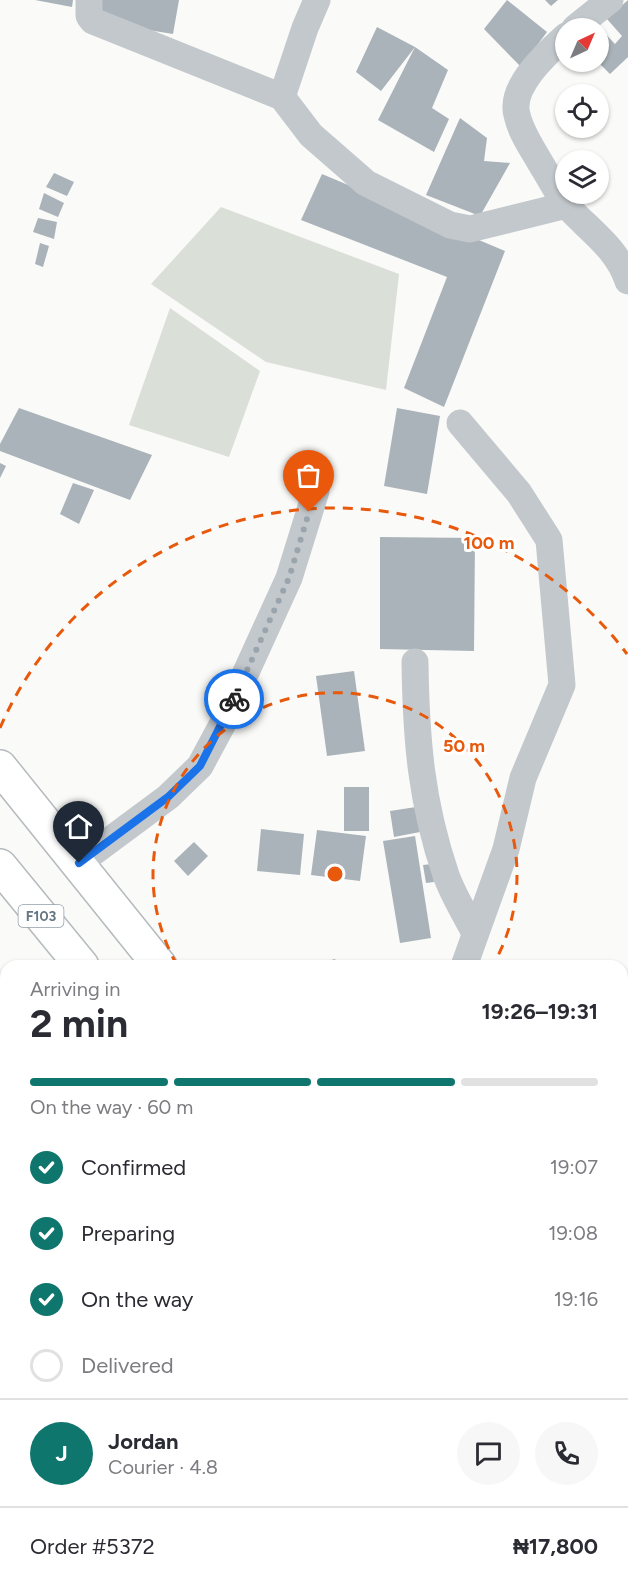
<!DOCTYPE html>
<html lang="en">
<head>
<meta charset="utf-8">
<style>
  :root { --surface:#fff; --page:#f7f7f7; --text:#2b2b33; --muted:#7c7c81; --line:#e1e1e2; --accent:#0f766e }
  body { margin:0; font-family:Figtree,sans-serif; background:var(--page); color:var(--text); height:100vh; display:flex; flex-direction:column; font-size:22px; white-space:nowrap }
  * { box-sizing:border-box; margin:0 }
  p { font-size:20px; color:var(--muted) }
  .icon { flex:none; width:33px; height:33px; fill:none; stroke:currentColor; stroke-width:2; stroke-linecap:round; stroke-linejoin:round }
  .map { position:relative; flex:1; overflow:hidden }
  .sheet { position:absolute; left:0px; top:960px; width:628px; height:636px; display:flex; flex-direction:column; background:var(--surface); border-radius:18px 18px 0 0; box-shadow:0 2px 4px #0004 }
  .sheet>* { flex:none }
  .needle { width:39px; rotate:44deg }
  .buttons { position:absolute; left:555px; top:18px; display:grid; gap:12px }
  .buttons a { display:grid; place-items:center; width:54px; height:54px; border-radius:50%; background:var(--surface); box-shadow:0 2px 4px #0004; font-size:30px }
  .pin { position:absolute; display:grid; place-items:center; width:51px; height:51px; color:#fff; margin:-62px -26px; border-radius:50% 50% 50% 0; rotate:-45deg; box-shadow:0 0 6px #0007 }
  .pin .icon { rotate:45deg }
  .courier { position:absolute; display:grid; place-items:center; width:60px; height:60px; margin:-30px; border:4px solid #1a73e8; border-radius:50%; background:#fff; color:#222; box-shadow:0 2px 8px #0007 }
  .overview em { font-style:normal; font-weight:700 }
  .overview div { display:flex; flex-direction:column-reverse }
  .overview { display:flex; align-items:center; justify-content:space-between; height:102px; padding:0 30px }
  h1 { font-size:39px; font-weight:700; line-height:45px }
  .bar { display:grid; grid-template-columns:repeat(4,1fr); gap:9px 6px; align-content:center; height:72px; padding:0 30px }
  .bar i { height:8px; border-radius:4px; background:var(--line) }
  .bar .current { background:var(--accent) }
  .bar p { grid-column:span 4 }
  .line { display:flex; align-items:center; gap:15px; padding:0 30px; border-top:2px solid var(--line) }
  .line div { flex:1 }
  .round { display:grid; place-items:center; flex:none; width:63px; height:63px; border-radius:32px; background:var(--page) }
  ol { padding:0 30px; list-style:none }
  li { display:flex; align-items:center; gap:18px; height:66px }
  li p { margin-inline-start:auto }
  li .icon { padding:6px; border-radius:50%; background:var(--accent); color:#fff; stroke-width:4 }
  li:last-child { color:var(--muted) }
  li i { width:33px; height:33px; border:3px solid var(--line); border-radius:50% }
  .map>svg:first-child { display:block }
  .green { fill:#dadfd7 }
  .building { fill:#aab3b9 }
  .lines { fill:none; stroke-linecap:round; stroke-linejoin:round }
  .primary-casing { stroke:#b5babe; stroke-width:36 }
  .minor { stroke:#c3c8cc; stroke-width:27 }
  .primary { stroke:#fff; stroke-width:33 }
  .done { stroke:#99a4ac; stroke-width:6; stroke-dasharray:0 10.8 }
  .route { stroke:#1a73e8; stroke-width:8 }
  .ring { fill:none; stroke:#e8590c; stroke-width:3; stroke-dasharray:10 8 }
  .labels { text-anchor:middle; stroke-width:6; stroke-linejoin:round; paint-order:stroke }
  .shield { fill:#fff; stroke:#939fa8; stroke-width:1.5 }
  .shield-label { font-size:14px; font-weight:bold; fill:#657683 }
  .centre { fill:#e8590c; stroke:#fff; stroke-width:3 }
  .ring-label { font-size:18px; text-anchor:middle; font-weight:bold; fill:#e8590c; stroke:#fff; stroke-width:6; stroke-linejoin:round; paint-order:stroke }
</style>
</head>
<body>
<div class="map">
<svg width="628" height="1596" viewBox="0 0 628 1596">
  <rect width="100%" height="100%" fill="#fafaf8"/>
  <!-- green -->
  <g class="green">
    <polygon points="221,207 399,274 386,390 266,362 151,284"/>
    <polygon points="170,308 260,371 229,457 129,425"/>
  </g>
  <!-- building -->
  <g class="building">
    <polygon points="35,0 73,0 72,7"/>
    <polygon points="97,0 179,0 173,34 93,21"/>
    <polygon points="507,0 547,32 521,67 484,29"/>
    <polygon points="545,0 558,0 551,6"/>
    <polygon points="628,0 628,57 610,74 598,62 598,26 615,44 622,36 607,19"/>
    <polygon points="377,27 415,47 448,70 432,108 449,119 434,152 378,120 415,47 381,91 356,72"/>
    <polygon points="460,118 487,138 484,161 510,163 480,216 426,195"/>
    <polygon points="54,173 74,182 67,196 46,187"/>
    <polygon points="322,174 505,251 444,407 404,388 447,277 301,220"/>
    <polygon points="44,193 64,203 58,217 39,209"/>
    <polygon points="38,218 57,222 54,239 33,232"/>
    <polygon points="40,243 49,246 43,267 35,264"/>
    <polygon points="19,408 152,455 130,500 0,451 0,444"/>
    <polygon points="397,408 440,416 427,494 384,486"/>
    <polygon points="0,463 6,466 0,478"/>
    <polygon points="73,483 94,490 79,524 60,514"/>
    <polygon points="380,537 475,538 474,651 380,649"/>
    <polygon points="354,671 365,751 327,756 316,676"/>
    <rect x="344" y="787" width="25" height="44"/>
    <polygon points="416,807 420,832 394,837 390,811"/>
    <polygon points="261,829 304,834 300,875 257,871"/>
    <polygon points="317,830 366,836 360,881 311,875"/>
    <polygon points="415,836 431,938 400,943 383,841"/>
    <polygon points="194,842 208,856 188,876 174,861"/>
    <polygon points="432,864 434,882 426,883 423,865"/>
    <polygon points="335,959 338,966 312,966 312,965"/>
    <polygon points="6,1060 6,1088 0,1090 0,1062"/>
    <polygon points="628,1161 628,1219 622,1224 622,1167"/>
    <polygon points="628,1401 628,1430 622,1426 622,1409"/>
    <polygon points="6,1578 6,1590 45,1590 43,1596 1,1596"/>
    <polygon points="99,1590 126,1590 140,1594 97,1596"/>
  </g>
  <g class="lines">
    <defs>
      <g id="primary">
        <polyline points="0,767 160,966"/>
        <polyline points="0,866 82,966"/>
        <polyline points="622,1537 628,1544"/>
        <polyline points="586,1590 590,1596"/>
      </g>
    </defs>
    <!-- primary casing -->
    <use href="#primary" class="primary-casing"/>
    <!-- minor -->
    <g class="minor">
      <polyline points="89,0 89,16 93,21 282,97 311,135 366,183 450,225 470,229 567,205"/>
      <polyline points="575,28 610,0"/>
      <path d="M566,36C547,53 509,87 517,115C521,133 532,148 541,164C550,178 558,195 568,207C590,231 617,248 628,281"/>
      <polyline points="282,97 305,28 317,0"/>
      <polyline points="460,423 519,493 549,540 562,685 523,778 506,849 464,966"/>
      <path d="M415,662C416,739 421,802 446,875C453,895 465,914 475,933"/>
      <polyline points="79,863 168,797 200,766 222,725 289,578 316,491"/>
      <polyline points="0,1031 6,1029"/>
      <polyline points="622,1381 628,1373"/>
      <polyline points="0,1401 6,1403"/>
    </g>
    <!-- primary -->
    <use href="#primary" class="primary"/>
  </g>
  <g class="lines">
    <!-- done -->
    <polyline class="done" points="234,699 289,578 309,512"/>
    <!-- route -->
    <polyline class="route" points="79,863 168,797 200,766 234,699"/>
  </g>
  <!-- distance rings -->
  <g class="ring">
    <path d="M177 965A182 182 0 1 1 493 965"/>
    <path d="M0 728A365 365 0 0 1 627 654"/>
  </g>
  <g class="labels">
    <!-- shield labels -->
    <rect class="shield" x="18.5" y="905" width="45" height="22" rx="4.5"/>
    <g class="shield-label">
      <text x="41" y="921">F103</text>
    </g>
  </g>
  <circle cx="335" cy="874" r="9" class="centre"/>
  <g class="ring-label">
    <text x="489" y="549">100 m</text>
    <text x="464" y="752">50 m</text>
  </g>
</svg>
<div class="buttons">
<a><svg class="needle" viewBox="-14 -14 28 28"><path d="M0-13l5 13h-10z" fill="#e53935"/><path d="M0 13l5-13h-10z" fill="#7c7c81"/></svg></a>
<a><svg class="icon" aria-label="locate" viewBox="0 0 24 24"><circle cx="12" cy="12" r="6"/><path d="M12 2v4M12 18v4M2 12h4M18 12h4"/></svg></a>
<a><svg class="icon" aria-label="layers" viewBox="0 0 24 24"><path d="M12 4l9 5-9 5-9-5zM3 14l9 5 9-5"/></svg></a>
</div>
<div class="pin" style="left:309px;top:512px;background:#ea580c"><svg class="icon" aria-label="bag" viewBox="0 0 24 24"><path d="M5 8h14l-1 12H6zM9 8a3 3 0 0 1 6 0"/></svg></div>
<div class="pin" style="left:79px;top:863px;background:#1f2937"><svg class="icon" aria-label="home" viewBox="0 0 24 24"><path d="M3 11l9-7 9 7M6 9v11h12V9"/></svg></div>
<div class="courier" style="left:234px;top:699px"><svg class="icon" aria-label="bike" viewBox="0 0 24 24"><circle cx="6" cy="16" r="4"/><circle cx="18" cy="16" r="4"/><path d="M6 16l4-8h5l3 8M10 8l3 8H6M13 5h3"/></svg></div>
<section class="sheet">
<div class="overview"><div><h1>2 min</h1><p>Arriving in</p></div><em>19:26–19:31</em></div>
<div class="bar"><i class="current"></i><i class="current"></i><i class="current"></i><i></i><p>On the way · 60 m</p></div>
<ol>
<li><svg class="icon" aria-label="check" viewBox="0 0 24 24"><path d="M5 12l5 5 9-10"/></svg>Confirmed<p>19:07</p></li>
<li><svg class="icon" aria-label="check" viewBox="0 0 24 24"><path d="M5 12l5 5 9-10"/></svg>Preparing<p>19:08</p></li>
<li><svg class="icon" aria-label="check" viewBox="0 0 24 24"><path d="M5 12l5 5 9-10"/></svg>On the way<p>19:16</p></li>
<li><i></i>Delivered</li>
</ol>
<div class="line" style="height:108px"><b class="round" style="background:var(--accent);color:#fff">J</b><div><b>Jordan</b><p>Courier · 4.8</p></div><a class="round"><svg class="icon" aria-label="chat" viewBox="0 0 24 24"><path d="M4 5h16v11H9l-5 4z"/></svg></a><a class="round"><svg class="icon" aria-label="phone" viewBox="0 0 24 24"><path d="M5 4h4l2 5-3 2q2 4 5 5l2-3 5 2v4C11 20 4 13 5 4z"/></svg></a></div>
<div class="line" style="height:78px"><div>Order #5372</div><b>₦17,800</b></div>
</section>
</div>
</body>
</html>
